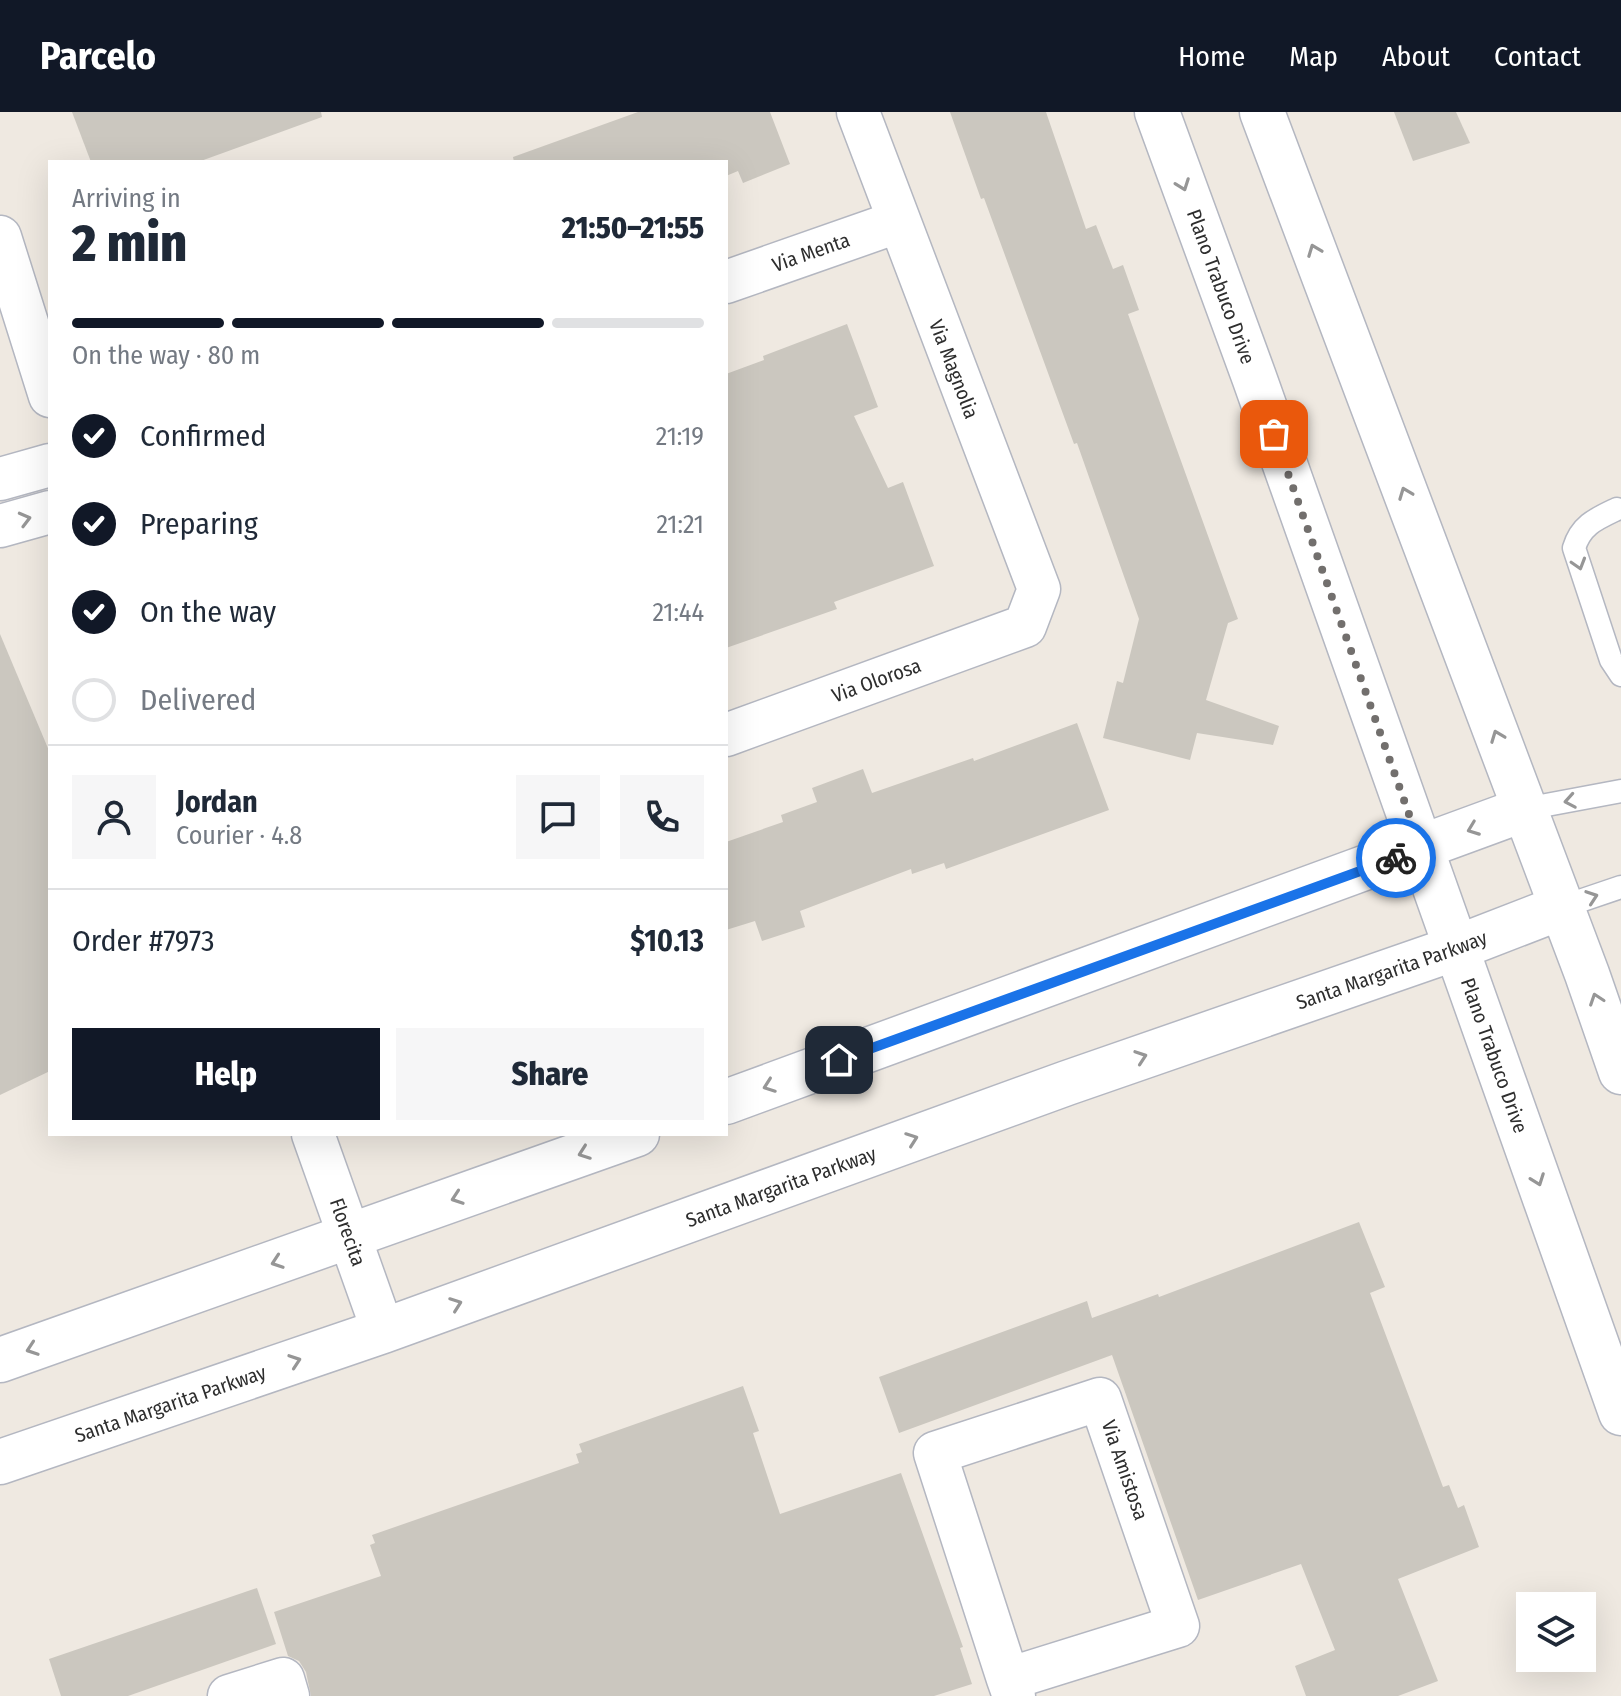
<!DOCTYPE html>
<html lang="en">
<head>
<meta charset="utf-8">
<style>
  :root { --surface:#fff; --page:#f6f6f7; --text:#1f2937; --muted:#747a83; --line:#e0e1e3; --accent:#111827 }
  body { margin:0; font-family:"Fira Sans Condensed",sans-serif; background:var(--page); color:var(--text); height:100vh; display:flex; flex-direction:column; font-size:30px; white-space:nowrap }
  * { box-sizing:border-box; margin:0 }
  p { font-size:26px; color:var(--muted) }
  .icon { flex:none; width:44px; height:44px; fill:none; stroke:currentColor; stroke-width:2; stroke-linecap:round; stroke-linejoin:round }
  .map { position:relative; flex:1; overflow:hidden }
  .panel { position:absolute; left:48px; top:48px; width:680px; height:976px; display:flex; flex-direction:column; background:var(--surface); border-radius:0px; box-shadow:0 8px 32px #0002 }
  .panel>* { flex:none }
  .buttons { position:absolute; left:1516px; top:1480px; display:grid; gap:16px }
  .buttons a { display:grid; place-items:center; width:80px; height:80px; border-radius:0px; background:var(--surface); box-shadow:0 8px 32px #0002; font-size:40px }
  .pin { position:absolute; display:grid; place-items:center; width:68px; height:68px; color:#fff; margin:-34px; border-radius:16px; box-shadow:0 4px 12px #0006 }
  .courier { position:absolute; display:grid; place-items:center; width:80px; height:80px; margin:-40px; border:6px solid #1a73e8; border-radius:50%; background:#fff; color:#222; box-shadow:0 2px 10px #0007 }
  .headline em { font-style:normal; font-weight:800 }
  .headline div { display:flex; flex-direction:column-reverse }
  .headline { display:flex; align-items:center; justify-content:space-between; height:136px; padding:0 24px }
  h1 { font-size:52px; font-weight:800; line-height:60px }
  .bar { display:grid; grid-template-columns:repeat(4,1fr); gap:12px 8px; align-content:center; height:96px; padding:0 24px }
  .bar i { height:10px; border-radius:6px; background:var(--line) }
  .bar .active { background:var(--accent) }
  .bar p { grid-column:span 4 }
  .line { display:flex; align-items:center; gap:20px; padding:0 24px; border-top:2px solid var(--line) }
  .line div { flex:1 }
  .round { display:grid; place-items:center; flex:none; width:84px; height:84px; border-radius:0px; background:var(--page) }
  ol { padding:0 24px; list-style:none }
  li { display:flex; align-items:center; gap:24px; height:88px }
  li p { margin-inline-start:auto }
  li .icon { padding:8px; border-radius:50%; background:var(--accent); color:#fff; stroke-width:4 }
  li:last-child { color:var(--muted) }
  li i { width:44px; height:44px; border:4px solid var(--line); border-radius:50% }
  .primary-button { display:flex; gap:16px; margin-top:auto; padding:16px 24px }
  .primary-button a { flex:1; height:92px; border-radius:0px; background:var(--accent); color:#fff; font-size:32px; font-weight:800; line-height:92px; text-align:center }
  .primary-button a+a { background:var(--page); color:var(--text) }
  header { display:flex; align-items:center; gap:48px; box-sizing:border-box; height:112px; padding:0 40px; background:var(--accent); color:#fff }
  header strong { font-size:38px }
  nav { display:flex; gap:44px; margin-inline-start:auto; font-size:28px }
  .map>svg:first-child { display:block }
  .building { fill:#cbc7bf }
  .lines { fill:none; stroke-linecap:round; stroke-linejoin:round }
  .service-casing { stroke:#b4b7c1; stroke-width:25 }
  .minor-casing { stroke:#b4b7c1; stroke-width:45 }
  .secondary-casing { stroke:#b4b7c1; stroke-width:47 }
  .service { stroke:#fff; stroke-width:22 }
  .minor { stroke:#fff; stroke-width:42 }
  .secondary { stroke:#fff; stroke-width:44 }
  .oneway { stroke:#969696 }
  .done { stroke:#726f6d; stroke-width:8; stroke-dasharray:0 14.4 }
  .route { stroke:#1a73e8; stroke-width:10 }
  .labels { text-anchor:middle; stroke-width:6; stroke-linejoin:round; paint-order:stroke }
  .street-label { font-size:20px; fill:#2e2e2e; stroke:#fff }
</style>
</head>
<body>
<header>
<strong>Parcelo</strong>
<nav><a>Home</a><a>Map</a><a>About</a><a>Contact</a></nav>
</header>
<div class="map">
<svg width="1621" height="1584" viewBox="0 0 1621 1584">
  <rect width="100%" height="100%" fill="#efe9e1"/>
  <!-- building -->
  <g class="building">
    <polygon points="72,0 321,0 322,5 198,50 91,50"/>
    <polygon points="638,0 770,0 790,52 743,71 738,59 726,64 726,50 514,50 513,45"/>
    <polygon points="950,0 1046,0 1086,117 1096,113 1113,157 1123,153 1139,198 1128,202 1238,507 1228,511 1206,588 1279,614 1273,633 1197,621 1190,648 1103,626 1117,569 1123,571 1139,507 1077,331 1074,332 984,86 981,87"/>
    <polygon points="1394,0 1456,0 1470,31 1413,49"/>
    <polygon points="847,212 878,295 854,304 888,376 903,370 934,454 834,490 837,497 726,536 726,262 764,248 763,244"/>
    <polygon points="0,522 50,641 50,959 0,983"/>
    <polygon points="1077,611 1109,698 946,757 944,751 912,762 911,757 800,799 805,815 762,829 755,809 726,818 726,730 783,710 781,703 817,690 812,676 863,657 872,681 973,646 974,649"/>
    <polygon points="1359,1110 1385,1175 1370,1181 1443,1375 1449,1373 1458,1396 1464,1393 1479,1435 1398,1467 1438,1569 1398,1584 1306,1584 1295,1554 1335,1538 1301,1452 1198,1488 1112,1243 899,1321 879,1265 1087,1189 1092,1206 1158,1182 1159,1185"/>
    <polygon points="743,1274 759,1319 753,1321 780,1402 901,1361 963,1535 960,1536 972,1572 934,1584 311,1584 306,1560 299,1549 288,1544 274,1500 381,1464 370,1433 375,1431 372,1423 579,1351 576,1342 582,1340 579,1332"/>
    <polygon points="257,1476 276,1532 128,1584 61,1584 49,1547"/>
  </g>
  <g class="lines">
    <defs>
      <g id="service">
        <path d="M1617,397C1596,407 1581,413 1574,436L1611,548L1621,563"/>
        <polyline points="1525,697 1621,679"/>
        <polyline points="1562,795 1621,775"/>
      </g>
      <g id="minor">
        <polyline points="0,125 50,284"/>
        <path id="s1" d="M726,170L897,110"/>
        <polyline points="0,367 50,353"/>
        <polyline points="0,414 50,400"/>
        <path id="s2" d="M726,623L1025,514L1039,477L858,0"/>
        <path id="s3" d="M313,1022L383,1219"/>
        <polyline points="1008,1567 1178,1514 1100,1287 935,1341 1008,1567 1014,1584"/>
        <polyline points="229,1584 283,1567 288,1584"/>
      </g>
      <g id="secondary">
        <path id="s4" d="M1157,0L1254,265L1621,1301"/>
        <polyline points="1262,0 1587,862 1621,960"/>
        <polyline points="726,990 1525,697"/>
        <polyline points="0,1248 637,1022"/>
        <path id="s5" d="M0,1350L383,1219L1067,971L1456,836L1562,795"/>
      </g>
    </defs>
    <!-- service casing -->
    <use href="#service" class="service-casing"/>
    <!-- minor casing -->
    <use href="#minor" class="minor-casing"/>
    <!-- secondary casing -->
    <use href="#secondary" class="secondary-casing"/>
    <!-- service -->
    <use href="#service" class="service"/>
    <!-- minor -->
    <use href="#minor" class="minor"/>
    <!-- secondary -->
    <use href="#secondary" class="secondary"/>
  </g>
  <!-- one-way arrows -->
  <defs><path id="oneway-chevron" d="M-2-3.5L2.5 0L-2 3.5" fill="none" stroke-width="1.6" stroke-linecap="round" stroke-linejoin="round" transform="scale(2)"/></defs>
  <g class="oneway">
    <use href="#oneway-chevron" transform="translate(1183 73) rotate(70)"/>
    <use href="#oneway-chevron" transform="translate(1314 138) rotate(-111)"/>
    <use href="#oneway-chevron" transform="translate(1405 381) rotate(-111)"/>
    <use href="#oneway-chevron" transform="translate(25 407) rotate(-15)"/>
    <use href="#oneway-chevron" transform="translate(1579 452) rotate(73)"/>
    <use href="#oneway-chevron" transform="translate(1497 624) rotate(-111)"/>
    <use href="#oneway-chevron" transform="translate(1570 689) rotate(170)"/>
    <use href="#oneway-chevron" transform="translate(1473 717) rotate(159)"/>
    <use href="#oneway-chevron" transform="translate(1592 785) rotate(-19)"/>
    <use href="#oneway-chevron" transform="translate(1596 887) rotate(-109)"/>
    <use href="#oneway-chevron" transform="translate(1141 945) rotate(-19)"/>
    <use href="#oneway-chevron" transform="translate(769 974) rotate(160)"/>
    <use href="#oneway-chevron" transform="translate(912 1027) rotate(-20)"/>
    <use href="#oneway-chevron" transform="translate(584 1041) rotate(160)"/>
    <use href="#oneway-chevron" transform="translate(1538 1068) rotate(70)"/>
    <use href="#oneway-chevron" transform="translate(457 1086) rotate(161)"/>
    <use href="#oneway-chevron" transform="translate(277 1150) rotate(161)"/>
    <use href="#oneway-chevron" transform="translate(456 1192) rotate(-20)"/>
    <use href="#oneway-chevron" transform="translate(32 1237) rotate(161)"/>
    <use href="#oneway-chevron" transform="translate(295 1249) rotate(-19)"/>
  </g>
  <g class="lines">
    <!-- done -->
    <polyline class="done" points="1274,322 1421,736 1396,746"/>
    <!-- route -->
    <polyline class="route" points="839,948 1396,746"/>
  </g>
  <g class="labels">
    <!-- street labels -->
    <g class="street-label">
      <text dy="7" stroke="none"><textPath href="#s1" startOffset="90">Via Menta</textPath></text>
      <text dy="7" stroke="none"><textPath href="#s4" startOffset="186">Plano Trabuco Drive</textPath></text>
      <text transform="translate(954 257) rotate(69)" y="7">Via Magnolia</text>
      <text dy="7" stroke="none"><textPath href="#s2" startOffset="160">Via Olorosa</textPath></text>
      <text dy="7" stroke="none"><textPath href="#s5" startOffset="1476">Santa Margarita Parkway</textPath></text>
      <text dy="7" stroke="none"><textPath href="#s4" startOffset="1002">Plano Trabuco Drive</textPath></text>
      <text dy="7" stroke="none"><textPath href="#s5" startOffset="828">Santa Margarita Parkway</textPath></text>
      <text dy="7" stroke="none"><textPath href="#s3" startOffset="104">Florecita</textPath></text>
      <text dy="7" stroke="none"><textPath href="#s5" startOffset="180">Santa Margarita Parkway</textPath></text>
      <text transform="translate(1125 1358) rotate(71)" y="7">Via Amistosa</text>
    </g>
  </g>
</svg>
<div class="buttons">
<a><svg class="icon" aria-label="layers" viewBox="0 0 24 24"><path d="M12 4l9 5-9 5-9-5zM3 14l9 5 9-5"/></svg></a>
</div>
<div class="pin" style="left:1274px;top:322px;background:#ea580c"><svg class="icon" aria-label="bag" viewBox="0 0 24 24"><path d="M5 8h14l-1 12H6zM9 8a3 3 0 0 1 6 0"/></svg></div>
<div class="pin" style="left:839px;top:948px;background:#1f2937"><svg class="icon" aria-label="home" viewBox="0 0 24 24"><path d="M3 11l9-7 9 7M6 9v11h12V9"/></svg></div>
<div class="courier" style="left:1396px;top:746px"><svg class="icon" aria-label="bike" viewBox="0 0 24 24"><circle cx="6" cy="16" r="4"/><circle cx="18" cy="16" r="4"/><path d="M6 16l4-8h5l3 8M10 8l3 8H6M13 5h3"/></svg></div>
<section class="panel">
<div class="headline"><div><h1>2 min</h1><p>Arriving in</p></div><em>21:50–21:55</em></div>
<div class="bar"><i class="active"></i><i class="active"></i><i class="active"></i><i></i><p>On the way · 80 m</p></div>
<ol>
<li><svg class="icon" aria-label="check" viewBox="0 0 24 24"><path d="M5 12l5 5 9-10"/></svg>Confirmed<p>21:19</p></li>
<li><svg class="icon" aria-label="check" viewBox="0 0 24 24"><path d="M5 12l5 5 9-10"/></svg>Preparing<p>21:21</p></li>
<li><svg class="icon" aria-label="check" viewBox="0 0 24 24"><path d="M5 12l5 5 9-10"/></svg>On the way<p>21:44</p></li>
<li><i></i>Delivered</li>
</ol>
<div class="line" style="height:144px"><a class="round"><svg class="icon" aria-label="person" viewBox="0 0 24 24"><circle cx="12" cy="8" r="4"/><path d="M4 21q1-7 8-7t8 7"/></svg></a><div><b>Jordan</b><p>Courier · 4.8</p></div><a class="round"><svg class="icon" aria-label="chat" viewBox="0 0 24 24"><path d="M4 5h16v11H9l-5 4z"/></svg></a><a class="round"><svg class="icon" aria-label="phone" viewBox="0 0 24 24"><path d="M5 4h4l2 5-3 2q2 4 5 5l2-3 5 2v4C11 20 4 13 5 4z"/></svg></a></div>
<div class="line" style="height:104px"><div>Order #7973</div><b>$10.13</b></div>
<div class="primary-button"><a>Help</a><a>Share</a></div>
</section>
</div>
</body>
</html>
